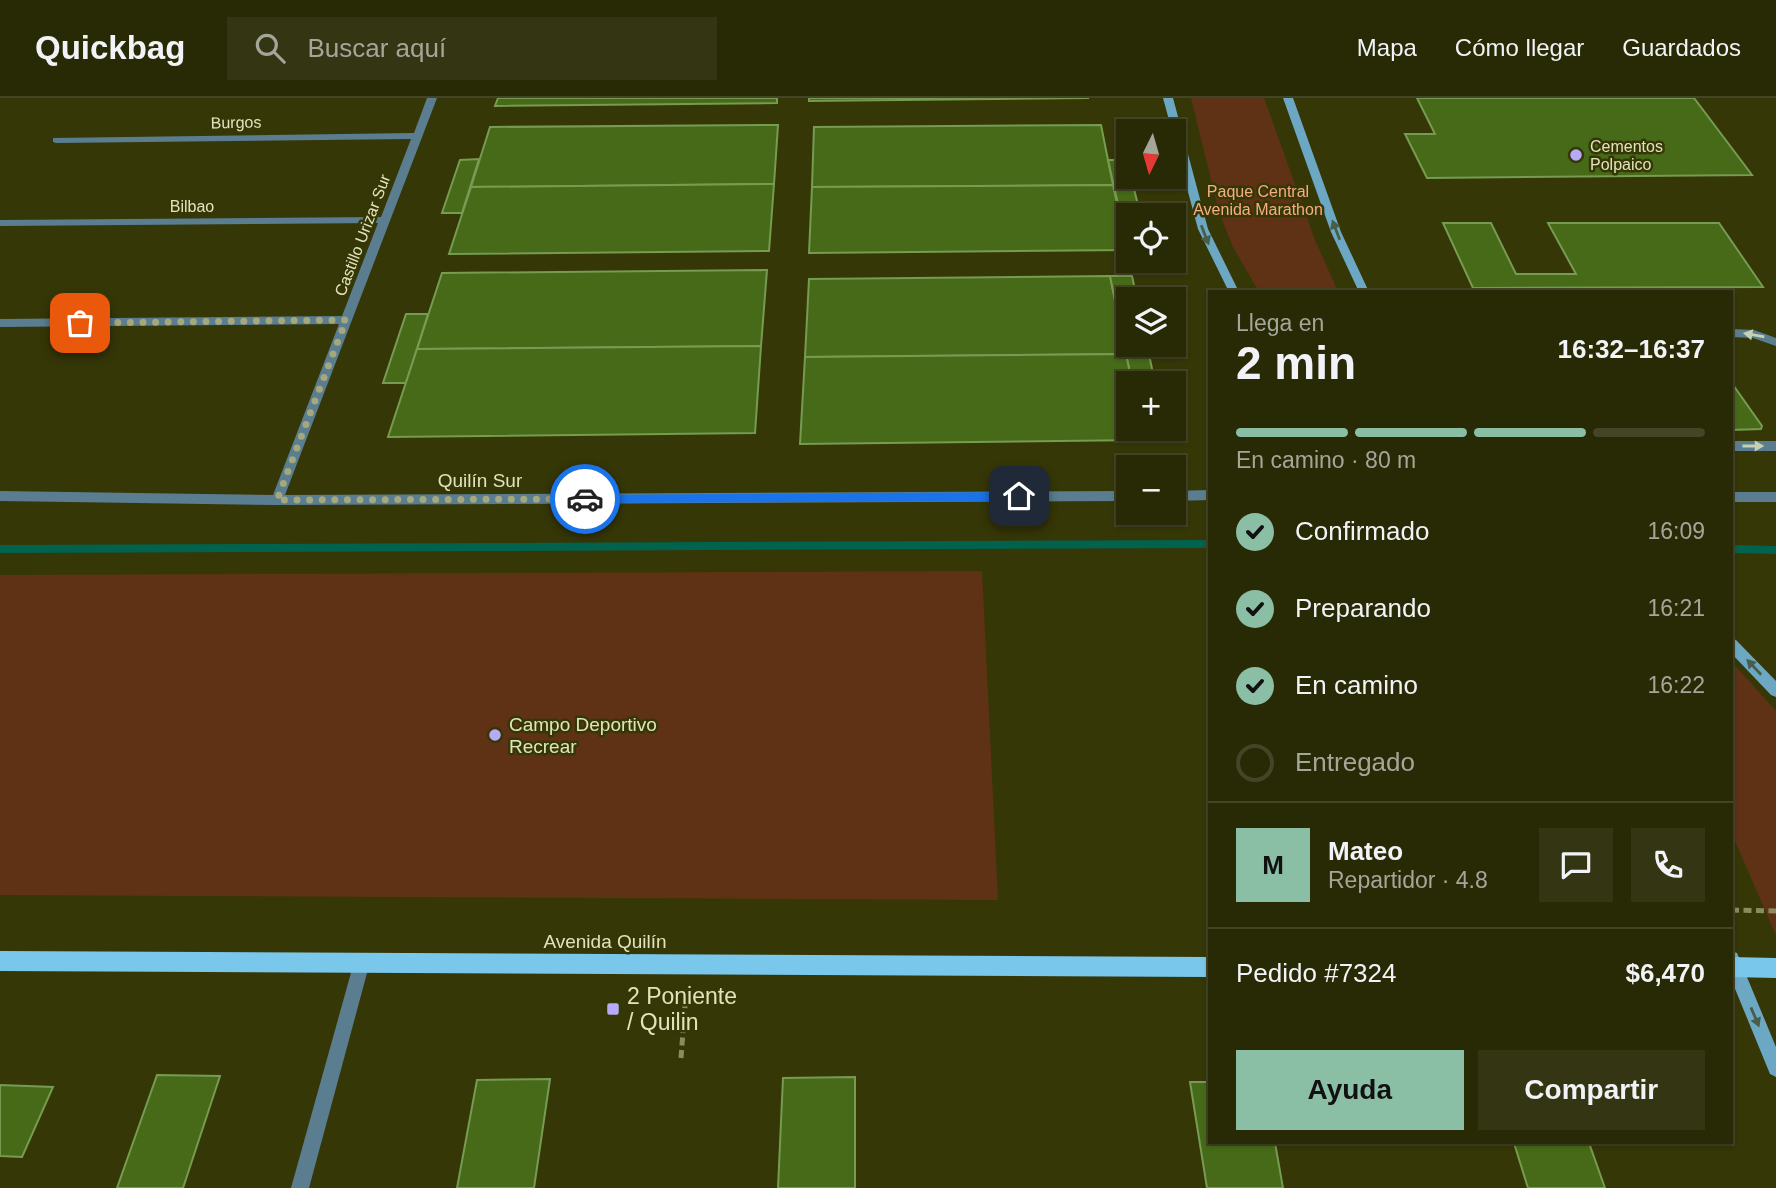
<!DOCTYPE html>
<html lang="es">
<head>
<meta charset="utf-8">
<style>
  :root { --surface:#282905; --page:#343513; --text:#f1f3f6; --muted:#a5a69a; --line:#444527; --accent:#8abfa5 }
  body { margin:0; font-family:Arial,sans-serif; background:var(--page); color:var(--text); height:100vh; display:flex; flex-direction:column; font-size:26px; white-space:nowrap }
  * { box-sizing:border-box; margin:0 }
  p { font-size:23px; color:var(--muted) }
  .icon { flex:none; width:38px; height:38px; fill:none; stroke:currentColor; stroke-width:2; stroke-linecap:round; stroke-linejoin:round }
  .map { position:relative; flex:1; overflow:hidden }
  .side { position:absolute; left:1208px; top:192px; width:525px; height:854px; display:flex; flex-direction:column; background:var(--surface); border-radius:0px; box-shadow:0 2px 5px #0004,0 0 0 2px var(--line) }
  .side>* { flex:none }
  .needle { width:46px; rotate:185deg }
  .buttons { position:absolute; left:1116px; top:21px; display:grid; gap:14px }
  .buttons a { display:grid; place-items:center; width:70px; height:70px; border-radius:0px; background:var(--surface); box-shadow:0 2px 5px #0004,0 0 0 2px var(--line); font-size:35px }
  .pin { position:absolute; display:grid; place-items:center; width:60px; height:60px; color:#fff; margin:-30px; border-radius:14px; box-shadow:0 4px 10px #0006 }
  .courier { position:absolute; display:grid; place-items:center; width:70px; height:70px; margin:-35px; border:5px solid #1a73e8; border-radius:50%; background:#fff; color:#222; box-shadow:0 2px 9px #0007 }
  .headline em { font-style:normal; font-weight:700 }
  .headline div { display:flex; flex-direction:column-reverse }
  .headline { display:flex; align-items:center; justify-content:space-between; height:119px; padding:0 28px }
  h1 { font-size:46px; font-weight:700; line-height:52px }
  .bar { display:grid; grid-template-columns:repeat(4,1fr); gap:10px 7px; align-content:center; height:84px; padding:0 28px }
  .bar i { height:9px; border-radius:5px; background:var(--line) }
  .bar .on { background:var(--accent) }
  .bar p { grid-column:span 4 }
  .line { display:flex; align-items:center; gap:18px; padding:0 28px; border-top:2px solid var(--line) }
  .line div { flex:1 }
  .round { display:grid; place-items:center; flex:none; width:74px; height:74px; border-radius:0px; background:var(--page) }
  ol { padding:0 28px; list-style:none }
  li { display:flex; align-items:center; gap:21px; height:77px }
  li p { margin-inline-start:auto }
  li .icon { padding:7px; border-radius:50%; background:var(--accent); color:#111; stroke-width:4 }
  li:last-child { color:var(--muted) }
  li i { width:38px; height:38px; border:4px solid var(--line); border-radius:50% }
  .action { display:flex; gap:14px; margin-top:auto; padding:14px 28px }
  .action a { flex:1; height:80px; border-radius:0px; background:var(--accent); color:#111; font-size:28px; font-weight:700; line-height:80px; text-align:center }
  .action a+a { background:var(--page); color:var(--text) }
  header { display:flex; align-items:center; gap:42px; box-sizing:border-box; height:98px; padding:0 35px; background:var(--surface); border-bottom:2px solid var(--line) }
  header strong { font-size:33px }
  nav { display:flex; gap:38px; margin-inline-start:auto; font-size:24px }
  .search { width:490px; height:63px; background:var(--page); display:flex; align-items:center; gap:18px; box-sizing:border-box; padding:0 24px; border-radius:0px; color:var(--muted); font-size:26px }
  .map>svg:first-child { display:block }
  .green { fill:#603215 }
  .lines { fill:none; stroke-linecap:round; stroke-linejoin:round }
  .stream { fill:#01634d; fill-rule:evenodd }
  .building { fill:#466a18; stroke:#769b51; stroke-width:2 }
  .path { stroke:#8a8c5f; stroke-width:5; stroke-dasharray:8 4.5; stroke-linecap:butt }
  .lane { fill:#5a7e90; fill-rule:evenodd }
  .street { fill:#5a7e90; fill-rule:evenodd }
  .secondary { fill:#6ca7c4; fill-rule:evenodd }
  .primary { fill:#7ac7ec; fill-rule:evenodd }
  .oneway { fill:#495e49 }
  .oneway2 { fill:#c6d0b2 }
  .route { fill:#1a73e8 }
  .done { stroke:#a5a77c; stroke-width:7; stroke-dasharray:0 12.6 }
  .poi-dot { fill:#b7abf8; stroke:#363707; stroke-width:2.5 }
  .labels { text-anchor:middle; stroke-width:5; stroke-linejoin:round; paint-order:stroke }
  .far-street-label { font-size:16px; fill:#e1e4bb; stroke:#363707 }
  .far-poi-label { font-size:16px; fill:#e1e4bb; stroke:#363707; text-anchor:start }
  .far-park-label { font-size:16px; fill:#f7ac81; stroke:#363707 }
  .street-label { font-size:19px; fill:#e1e4bb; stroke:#363707 }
  .poi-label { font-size:19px; fill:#e1e4bb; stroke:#363707; text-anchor:start }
  .near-poi-label { font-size:23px; fill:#e1e4bb; stroke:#363707; text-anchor:start }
</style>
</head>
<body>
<header>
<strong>Quickbag</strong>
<div class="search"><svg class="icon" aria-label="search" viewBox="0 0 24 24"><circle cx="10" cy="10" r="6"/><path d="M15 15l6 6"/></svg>Buscar aquí</div>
<nav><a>Mapa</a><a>Cómo llegar</a><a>Guardados</a></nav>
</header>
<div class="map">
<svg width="1776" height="1090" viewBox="0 0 1776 1090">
  <rect width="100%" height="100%" fill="#363707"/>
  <!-- green -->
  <g class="green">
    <polygon points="1191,0 1264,0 1315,142 1338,194 1259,194 1233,149 1219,114"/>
    <polygon points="982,473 998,802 0,797 0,477"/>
    <polygon points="1731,563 1776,613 1776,837 1731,734"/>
  </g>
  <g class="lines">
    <!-- stream -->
    <g class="stream">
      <polygon points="1209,442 1209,450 0,455 0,447"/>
      <polygon points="1731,447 1776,448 1776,456 1731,455"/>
    </g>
  </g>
  <!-- building -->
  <g class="building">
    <polygon points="498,0 777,0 777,5 495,8"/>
    <polygon points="809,0 1089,0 809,3"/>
    <polygon points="1417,0 1694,0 1752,77 1427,80 1405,36 1435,36"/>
    <polygon points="778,27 774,86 471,89 490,29"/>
    <polygon points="1101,27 1113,87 812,89 814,29"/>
    <polygon points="479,61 462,115 442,115 460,62"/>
    <polygon points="1108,62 1127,62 1129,79 1131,79 1140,115 1120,115"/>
    <polygon points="774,86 769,153 449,156 471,89"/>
    <polygon points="1113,87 1127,152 809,155 812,89"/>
    <polygon points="1443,125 1491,125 1516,176 1576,176 1548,125 1719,125 1763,189 1473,190"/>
    <polygon points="767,172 761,248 417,251 442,175"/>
    <polygon points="1110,178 1126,256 805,259 809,181"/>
    <polygon points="1110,178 1132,178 1137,201 1129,201 1129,247 1147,247 1155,285 1132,285"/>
    <polygon points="406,216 428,216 406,285 383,285"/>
    <polygon points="761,248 755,335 388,339 417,251"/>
    <polygon points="1126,256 1132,285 1129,285 1129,331 1141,331 1143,342 800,346 805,259"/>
    <polygon points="1731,284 1762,328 1761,331 1731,332"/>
    <polygon points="1141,331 1165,331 1168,342 1143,342"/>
    <polygon points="157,977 220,978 183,1090 117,1090"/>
    <polygon points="855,979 855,1090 778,1090 783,980"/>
    <polygon points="550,981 534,1090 457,1090 477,982"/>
    <polygon points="1190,984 1209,984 1209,1045 1275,1045 1283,1090 1207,1090"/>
    <polygon points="0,987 53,989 22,1059 0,1058"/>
    <polygon points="1514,1045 1589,1045 1605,1090 1528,1090"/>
  </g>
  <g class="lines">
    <!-- path -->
    <g class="path">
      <polyline points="1731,812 1776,813"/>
      <polyline points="681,960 686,895"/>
    </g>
    <!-- lane -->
    <g class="lane">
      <polygon points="1731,231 1754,232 1776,240 1776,248 1753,240 1731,239"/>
      <rect x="1731" y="343" width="45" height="10"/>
    </g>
    <!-- street -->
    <g class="street">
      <polygon points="427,0 437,0 285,397 1129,393 1129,403 277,407 0,403 0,393 273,397 339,226 0,229 0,221 342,218 378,125 0,128 0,122 381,119 411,41 56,45 53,44 53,40 414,35"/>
      <polygon points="1209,392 1209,402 1174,403 1174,393"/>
      <rect x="1731" y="394" width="45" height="10"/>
      <polygon points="362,856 368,858 370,864 309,1090 291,1090 354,864 356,858"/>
    </g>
    <!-- secondary -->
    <g class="secondary">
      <polygon points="1163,0 1173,0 1208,131 1239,194 1229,194 1198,131 1174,42 1174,33 1172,33"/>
      <polygon points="1283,0 1293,0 1341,134 1369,194 1359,194 1331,134"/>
      <polygon points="1731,540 1736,542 1776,583 1776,599 1771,597 1731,555"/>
      <polygon points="1731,853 1737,855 1776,949 1776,979 1770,976 1731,881"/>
    </g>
    <!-- primary -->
    <g class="primary">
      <polygon points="0,853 1209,859 1209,879 0,873"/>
      <polygon points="1731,859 1776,860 1776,880 1731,879"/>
    </g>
  </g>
  <!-- one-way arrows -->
  <defs><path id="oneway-solid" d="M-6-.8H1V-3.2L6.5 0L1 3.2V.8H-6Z" transform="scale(1.75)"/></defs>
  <g class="oneway">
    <use href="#oneway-solid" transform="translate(1336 132) rotate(-111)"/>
    <use href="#oneway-solid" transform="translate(1205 137) rotate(69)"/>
    <use href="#oneway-solid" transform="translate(1754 569) rotate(-133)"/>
    <use href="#oneway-solid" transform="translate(1755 919) rotate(67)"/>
  </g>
  <g class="oneway2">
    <use href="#oneway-solid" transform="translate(1754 237) rotate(-170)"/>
    <use href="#oneway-solid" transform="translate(1753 348)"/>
  </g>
  <!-- route -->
  <polygon class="route" points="1019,394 1024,398 1019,403 585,405 580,401 585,397"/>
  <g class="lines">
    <!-- done -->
    <polyline class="done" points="80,225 346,222 277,402 585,401"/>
  </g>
  <!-- markers -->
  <g class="poi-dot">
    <circle cx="1576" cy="57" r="7"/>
    <circle cx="495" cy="637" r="7"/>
    <rect x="606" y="904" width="14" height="14" rx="3.5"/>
  </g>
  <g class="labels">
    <!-- far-street labels -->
    <g class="far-street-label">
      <text transform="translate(236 24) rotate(-1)" y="6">Burgos</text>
      <text x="192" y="114">Bilbao</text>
      <text transform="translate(362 137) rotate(-69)" y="6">Castillo Urizar Sur</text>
    </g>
    <!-- far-poi labels -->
    <g class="far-poi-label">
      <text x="1590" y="54">Cementos<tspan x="1590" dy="18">Polpaico</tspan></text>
    </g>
    <!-- far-park labels -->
    <g class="far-park-label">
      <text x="1258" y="99">Paque Central<tspan x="1258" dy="18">Avenida Marathon</tspan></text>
    </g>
    <!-- street labels -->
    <g class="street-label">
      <text x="480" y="389">Quilín Sur</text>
      <text x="605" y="850">Avenida Quilín</text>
    </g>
    <!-- poi labels -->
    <g class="poi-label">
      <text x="509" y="633">Campo Deportivo<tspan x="509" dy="22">Recrear</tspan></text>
    </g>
    <!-- near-poi labels -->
    <g class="near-poi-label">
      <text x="627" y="906">2 Poniente<tspan x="627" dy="26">/ Quilin</tspan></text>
    </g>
  </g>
</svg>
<div class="buttons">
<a><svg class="needle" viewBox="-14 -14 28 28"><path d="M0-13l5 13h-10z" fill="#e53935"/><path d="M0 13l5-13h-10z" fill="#a5a69a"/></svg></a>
<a><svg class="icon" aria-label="locate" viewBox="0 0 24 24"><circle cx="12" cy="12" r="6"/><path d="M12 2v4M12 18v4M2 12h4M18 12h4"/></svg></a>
<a><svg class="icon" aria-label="layers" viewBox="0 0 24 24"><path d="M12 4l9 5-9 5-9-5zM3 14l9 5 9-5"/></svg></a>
<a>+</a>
<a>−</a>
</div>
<div class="pin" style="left:80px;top:225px;background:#ea580c"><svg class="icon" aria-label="bag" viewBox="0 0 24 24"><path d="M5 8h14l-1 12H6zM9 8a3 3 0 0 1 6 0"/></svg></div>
<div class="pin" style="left:1019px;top:398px;background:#1f2937"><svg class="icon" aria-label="home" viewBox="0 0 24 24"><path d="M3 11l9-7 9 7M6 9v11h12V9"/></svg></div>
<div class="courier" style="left:585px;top:401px"><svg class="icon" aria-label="car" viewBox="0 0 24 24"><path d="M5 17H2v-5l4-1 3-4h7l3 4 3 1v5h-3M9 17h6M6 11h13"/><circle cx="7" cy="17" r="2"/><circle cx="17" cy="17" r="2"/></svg></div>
<section class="side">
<div class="headline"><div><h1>2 min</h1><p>Llega en</p></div><em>16:32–16:37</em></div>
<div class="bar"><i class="on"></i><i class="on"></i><i class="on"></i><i></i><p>En camino · 80 m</p></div>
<ol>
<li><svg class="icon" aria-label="check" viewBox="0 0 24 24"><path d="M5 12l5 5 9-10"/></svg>Confirmado<p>16:09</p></li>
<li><svg class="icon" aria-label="check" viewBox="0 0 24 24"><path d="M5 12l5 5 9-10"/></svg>Preparando<p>16:21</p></li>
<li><svg class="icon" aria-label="check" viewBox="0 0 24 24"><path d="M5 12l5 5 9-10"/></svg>En camino<p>16:22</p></li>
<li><i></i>Entregado</li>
</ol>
<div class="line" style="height:126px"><b class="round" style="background:var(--accent);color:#111">M</b><div><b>Mateo</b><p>Repartidor · 4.8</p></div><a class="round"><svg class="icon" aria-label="chat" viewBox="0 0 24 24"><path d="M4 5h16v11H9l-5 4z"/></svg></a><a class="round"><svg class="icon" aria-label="phone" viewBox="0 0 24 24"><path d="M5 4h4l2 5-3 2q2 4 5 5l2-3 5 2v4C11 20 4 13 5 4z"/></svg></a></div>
<div class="line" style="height:91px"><div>Pedido #7324</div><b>$6,470</b></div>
<div class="action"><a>Ayuda</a><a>Compartir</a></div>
</section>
</div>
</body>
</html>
